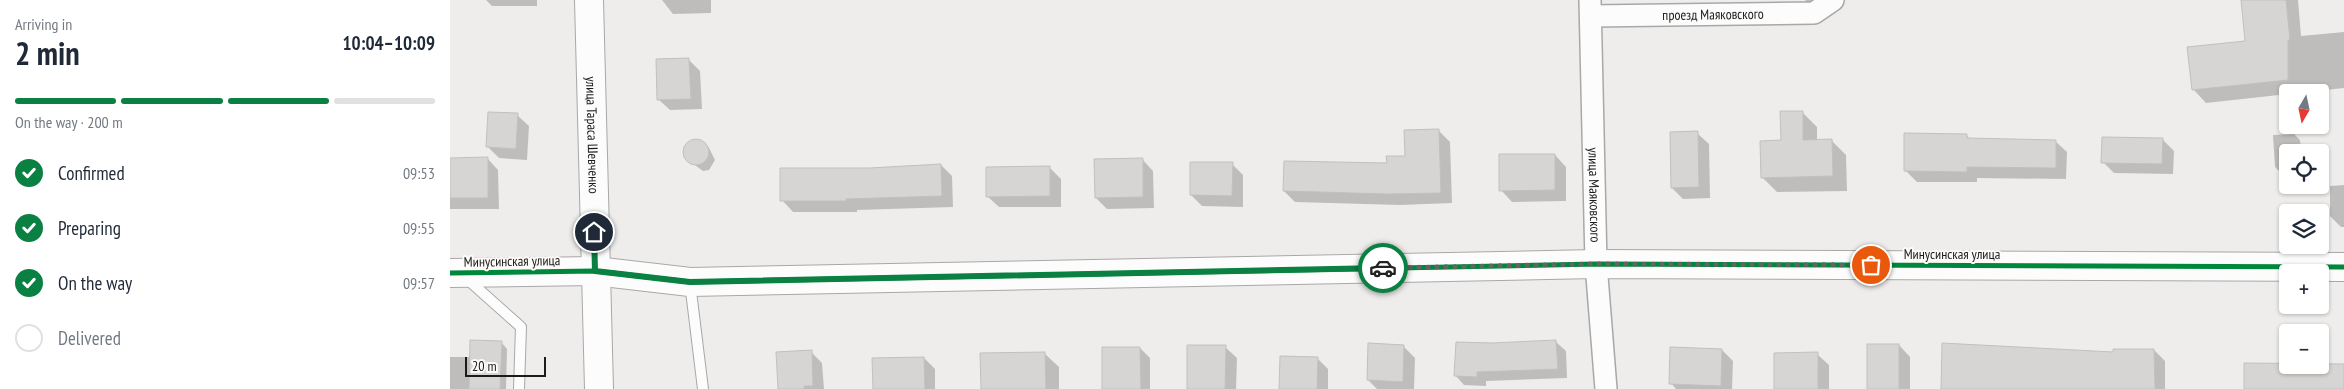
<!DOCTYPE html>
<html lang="en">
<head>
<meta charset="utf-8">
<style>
  :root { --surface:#fff; --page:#f2f2f3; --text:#1f2937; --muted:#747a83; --line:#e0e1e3; --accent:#0b8043 }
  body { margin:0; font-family:"PT Sans Narrow",sans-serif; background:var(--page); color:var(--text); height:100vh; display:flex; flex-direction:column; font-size:19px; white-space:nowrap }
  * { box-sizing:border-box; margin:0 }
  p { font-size:16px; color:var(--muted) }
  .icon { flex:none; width:28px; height:28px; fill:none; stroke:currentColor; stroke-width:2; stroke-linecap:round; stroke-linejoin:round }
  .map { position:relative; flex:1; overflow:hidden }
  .panel { display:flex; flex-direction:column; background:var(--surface); width:450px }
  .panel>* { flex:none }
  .needle { width:32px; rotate:189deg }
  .tools { position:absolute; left:1829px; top:84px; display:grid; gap:10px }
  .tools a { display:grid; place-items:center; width:50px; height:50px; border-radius:5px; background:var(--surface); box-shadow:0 1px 4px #0004; font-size:25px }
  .scale { position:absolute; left:15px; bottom:12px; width:81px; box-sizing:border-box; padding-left:5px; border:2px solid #1b1b1a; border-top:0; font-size:14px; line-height:18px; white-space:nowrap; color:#1b1b1a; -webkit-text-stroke:4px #fcfbf8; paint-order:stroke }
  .pin { position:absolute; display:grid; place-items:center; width:42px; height:42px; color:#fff; margin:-21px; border:2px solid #fff; border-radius:50%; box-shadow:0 1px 5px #0007 }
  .courier { position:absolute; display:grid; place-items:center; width:50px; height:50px; margin:-25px; border:4px solid #0b8043; border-radius:50%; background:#fff; color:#222; box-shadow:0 1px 6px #0007 }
  .head em { font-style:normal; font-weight:700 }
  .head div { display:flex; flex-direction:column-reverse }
  .head { display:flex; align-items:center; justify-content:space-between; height:85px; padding:0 15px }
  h1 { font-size:32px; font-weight:700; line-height:38px }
  .bar { display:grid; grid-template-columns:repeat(4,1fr); gap:8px 5px; align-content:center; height:60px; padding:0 15px }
  .bar i { height:6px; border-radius:4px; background:var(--line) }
  .bar .active { background:var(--accent) }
  .bar p { grid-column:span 4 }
  ol { padding:0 15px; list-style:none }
  li { display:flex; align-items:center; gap:15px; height:55px }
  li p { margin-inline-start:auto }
  li .icon { padding:5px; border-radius:50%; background:var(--accent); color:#fff; stroke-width:4 }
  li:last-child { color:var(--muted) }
  li i { width:28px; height:28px; border:2px solid var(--line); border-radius:50% }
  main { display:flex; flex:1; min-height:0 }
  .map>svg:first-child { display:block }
  .shadow { fill:#0003 }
  .building { fill:#d6d5d4; stroke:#c1c0bf }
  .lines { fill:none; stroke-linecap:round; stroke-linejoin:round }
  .lane-casing { stroke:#a9a8a7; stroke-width:12 }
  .street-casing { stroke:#a9a8a7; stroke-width:24 }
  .secondary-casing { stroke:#a9a8a7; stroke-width:30 }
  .lane { stroke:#fcfcfc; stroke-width:10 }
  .street { stroke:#fcfcfc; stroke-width:21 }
  .secondary { stroke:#fcfcfc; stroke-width:28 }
  .cycleway-casing { stroke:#fcfbf8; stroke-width:8 }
  .cycleway { stroke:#00873e; stroke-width:5 }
  .done { stroke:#656464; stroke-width:5; stroke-dasharray:0 9 }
  .route { stroke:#0b8043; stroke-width:6 }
  .labels { text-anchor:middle; stroke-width:4; stroke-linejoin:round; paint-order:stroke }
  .street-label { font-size:14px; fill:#1b1b1a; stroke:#fcfbf8 }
</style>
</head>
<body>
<main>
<section class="panel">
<div class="head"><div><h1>2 min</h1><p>Arriving in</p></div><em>10:04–10:09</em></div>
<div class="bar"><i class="active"></i><i class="active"></i><i class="active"></i><i></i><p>On the way · 200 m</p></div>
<ol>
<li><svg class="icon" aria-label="check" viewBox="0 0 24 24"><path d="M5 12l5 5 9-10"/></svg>Confirmed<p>09:53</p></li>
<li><svg class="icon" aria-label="check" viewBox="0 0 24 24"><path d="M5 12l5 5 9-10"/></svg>Preparing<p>09:55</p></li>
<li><svg class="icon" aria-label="check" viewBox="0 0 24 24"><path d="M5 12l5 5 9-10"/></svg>On the way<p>09:57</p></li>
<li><i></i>Delivered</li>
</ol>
</section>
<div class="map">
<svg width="1894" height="389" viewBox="0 0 1894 389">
  <rect width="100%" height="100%" fill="#eeedec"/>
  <!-- shadow -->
  <g class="shadow">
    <polygon points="36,0 87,0 87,6 42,6"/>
    <polygon points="212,0 261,0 261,13 223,14"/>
    <polygon points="1355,0 1390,0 1361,6"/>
    <polygon points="1792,0 1848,0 1851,36 1894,32 1894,88 1756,103 1743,89 1796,42"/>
    <polygon points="239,60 250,71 252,109 220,110 208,99"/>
    <polygon points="1352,112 1367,127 1367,141 1381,140 1396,155 1397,191 1327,192 1312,177"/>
    <polygon points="67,115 79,126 77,160 49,158 38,147"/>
    <polygon points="989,131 1000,142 1002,203 950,205 845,202 834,191 938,164 956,157"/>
    <polygon points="1247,133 1259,144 1260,198 1233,199 1222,188"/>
    <polygon points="1844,134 1850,140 1851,152 1838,152 1838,173 1831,173 1825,167 1823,135"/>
    <polygon points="1516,135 1521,140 1605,141 1617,152 1616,179 1527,178 1527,182 1467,182 1455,170"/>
    <polygon points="1712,139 1724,151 1723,174 1664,173 1653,162"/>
    <polygon points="246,140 252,142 259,148 265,160 259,170 253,171 235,158 234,152 240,142"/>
    <polygon points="1105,155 1116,167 1116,201 1062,202 1051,190"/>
    <polygon points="37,158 48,170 49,209 0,209 0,159"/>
    <polygon points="692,159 703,171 704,208 657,209 646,198"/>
    <polygon points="782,164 793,175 793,207 752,206 741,195"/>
    <polygon points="491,165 502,176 503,207 407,210 407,212 343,212 332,200"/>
    <polygon points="600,168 611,179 611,207 549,207 537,196"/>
    <polygon points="1894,185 1894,227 1891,227 1880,216 1880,186"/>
    <polygon points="51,342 57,349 56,389 0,389 0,357 21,357"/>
    <polygon points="1106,342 1116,351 1117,378 1036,381 1036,386 1014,385 1005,375 1042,344"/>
    <polygon points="1449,345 1460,357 1460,389 1418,389"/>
    <polygon points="953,346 965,358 964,389 927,389 918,380"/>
    <polygon points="775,347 787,358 786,389 738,389"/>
    <polygon points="690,348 700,358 700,389 654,389"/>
    <polygon points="1272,350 1283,361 1282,389 1226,389 1221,383"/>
    <polygon points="1704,350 1715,361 1715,389 1492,389 1664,354"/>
    <polygon points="361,352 372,363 374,389 329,389"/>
    <polygon points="594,353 609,367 609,389 532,389"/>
    <polygon points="1367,354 1379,365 1379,389 1326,389"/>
    <polygon points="474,358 485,369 485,389 424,389"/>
    <polygon points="867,358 878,369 878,389 831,389"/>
  </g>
  <!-- building -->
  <g class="building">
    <polygon points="1791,0 1836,0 1840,40 1838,40 1838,80 1742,90 1737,47 1795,41"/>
    <polygon points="239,58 241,99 207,100 206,59"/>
    <polygon points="1330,111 1353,111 1353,140 1382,139 1383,176 1311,178 1310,141 1331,140"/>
    <polygon points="38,112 68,113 66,149 36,147"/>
    <polygon points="989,129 991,193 938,194 833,191 834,161 937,163 936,156 955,156 954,130"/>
    <polygon points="1248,131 1249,187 1221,188 1220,132"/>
    <polygon points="1454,133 1517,134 1517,138 1606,140 1606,168 1517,167 1517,172 1454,171"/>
    <polygon points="1652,137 1713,138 1712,164 1651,163"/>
    <circle cx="246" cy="152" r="13"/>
    <polygon points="1049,154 1105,154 1105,190 1049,191"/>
    <polygon points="38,157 38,198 0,198 0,158"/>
    <polygon points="693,158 693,197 645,198 644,159"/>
    <polygon points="740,162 783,162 782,196 740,195"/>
    <polygon points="491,164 492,196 396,199 396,201 330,201 330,168 420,168"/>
    <polygon points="600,166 600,196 536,197 536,167"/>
    <polygon points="20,340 52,341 50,389 19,389"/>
    <polygon points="1106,340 1108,369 1027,372 1027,377 1004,376 1006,342 1042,343"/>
    <polygon points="918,343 954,345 953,382 917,380"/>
    <polygon points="1492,343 1663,352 1663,349 1704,349 1705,389 1491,389"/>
    <rect x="1417" y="344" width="32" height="45"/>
    <polygon points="737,345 776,345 775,389 737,389"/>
    <polygon points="652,347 690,347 691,389 652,389"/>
    <polygon points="1220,347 1272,349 1271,386 1219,384"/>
    <polygon points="362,350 363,386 354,386 354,389 328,389 326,352"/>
    <polygon points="595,352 596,389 531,389 530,353"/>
    <polygon points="1368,352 1368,389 1324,389 1324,353"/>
    <polygon points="830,356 868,357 867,389 829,389"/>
    <polygon points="474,357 475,389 423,389 422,358"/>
    <polygon points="1794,363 1894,364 1894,389 1794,389"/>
  </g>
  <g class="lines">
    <defs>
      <g id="lane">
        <polyline points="16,278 71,327 69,389"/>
        <polyline points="240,283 253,389"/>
      </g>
      <g id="street">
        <path id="s1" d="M1140,0L1146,264L1156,389"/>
        <path id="s2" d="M1141,16L1364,13L1383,0"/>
      </g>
      <g id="secondary">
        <path id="s3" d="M139,0L149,389"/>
        <polyline points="0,273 145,271 240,282 1146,264 1894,267"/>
      </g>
    </defs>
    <!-- lane casing -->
    <use href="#lane" class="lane-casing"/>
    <!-- street casing -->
    <use href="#street" class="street-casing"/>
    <!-- secondary casing -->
    <use href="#secondary" class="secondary-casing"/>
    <!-- lane -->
    <use href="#lane" class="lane"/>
    <!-- street -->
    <use href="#street" class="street"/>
    <!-- secondary -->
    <use href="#secondary" class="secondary"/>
    <defs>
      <polyline id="cycleway" points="0,273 145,271 240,282 1146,264 1894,267"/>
    </defs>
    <!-- cycleway casing -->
    <use href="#cycleway" class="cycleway-casing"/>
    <!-- cycleway -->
    <use href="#cycleway" class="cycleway"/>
  </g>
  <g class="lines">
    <!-- done -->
    <polyline class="done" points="933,268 1146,264 1421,265"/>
    <!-- route -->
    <polyline class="route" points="144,232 145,271 240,282 933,268"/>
  </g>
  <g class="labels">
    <!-- street labels -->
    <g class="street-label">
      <text dy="5" stroke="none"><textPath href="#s2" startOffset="122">проезд Маяковского</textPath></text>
      <text dy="5" stroke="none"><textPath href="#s3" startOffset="135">улица Тараса Шевченко</textPath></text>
      <text dy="5" stroke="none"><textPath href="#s1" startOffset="195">улица Маяковского</textPath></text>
      <text x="1502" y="259">Минусинская улица</text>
      <text transform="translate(62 261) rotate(-1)" y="5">Минусинская улица</text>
    </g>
  </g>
</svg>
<div class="tools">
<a><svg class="needle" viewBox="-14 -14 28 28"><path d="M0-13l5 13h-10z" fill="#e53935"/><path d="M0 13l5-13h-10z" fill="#747a83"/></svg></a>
<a><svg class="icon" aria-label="locate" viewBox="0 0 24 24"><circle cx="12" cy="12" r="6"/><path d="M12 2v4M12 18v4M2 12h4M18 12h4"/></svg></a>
<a><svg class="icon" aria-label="layers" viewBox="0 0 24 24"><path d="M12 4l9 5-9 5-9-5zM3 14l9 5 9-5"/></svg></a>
<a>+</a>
<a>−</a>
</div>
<div class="scale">20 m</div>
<div class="pin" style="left:1421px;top:265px;background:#ea580c"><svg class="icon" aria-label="bag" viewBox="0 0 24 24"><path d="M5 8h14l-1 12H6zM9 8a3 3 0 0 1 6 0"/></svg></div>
<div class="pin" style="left:144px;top:232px;background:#1f2937"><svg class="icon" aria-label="home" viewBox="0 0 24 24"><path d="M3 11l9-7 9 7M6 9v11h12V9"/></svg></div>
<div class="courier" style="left:933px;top:268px"><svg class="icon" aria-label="car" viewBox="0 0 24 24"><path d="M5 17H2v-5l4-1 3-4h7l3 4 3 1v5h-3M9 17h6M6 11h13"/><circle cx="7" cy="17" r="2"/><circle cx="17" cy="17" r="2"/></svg></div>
</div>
</main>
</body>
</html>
